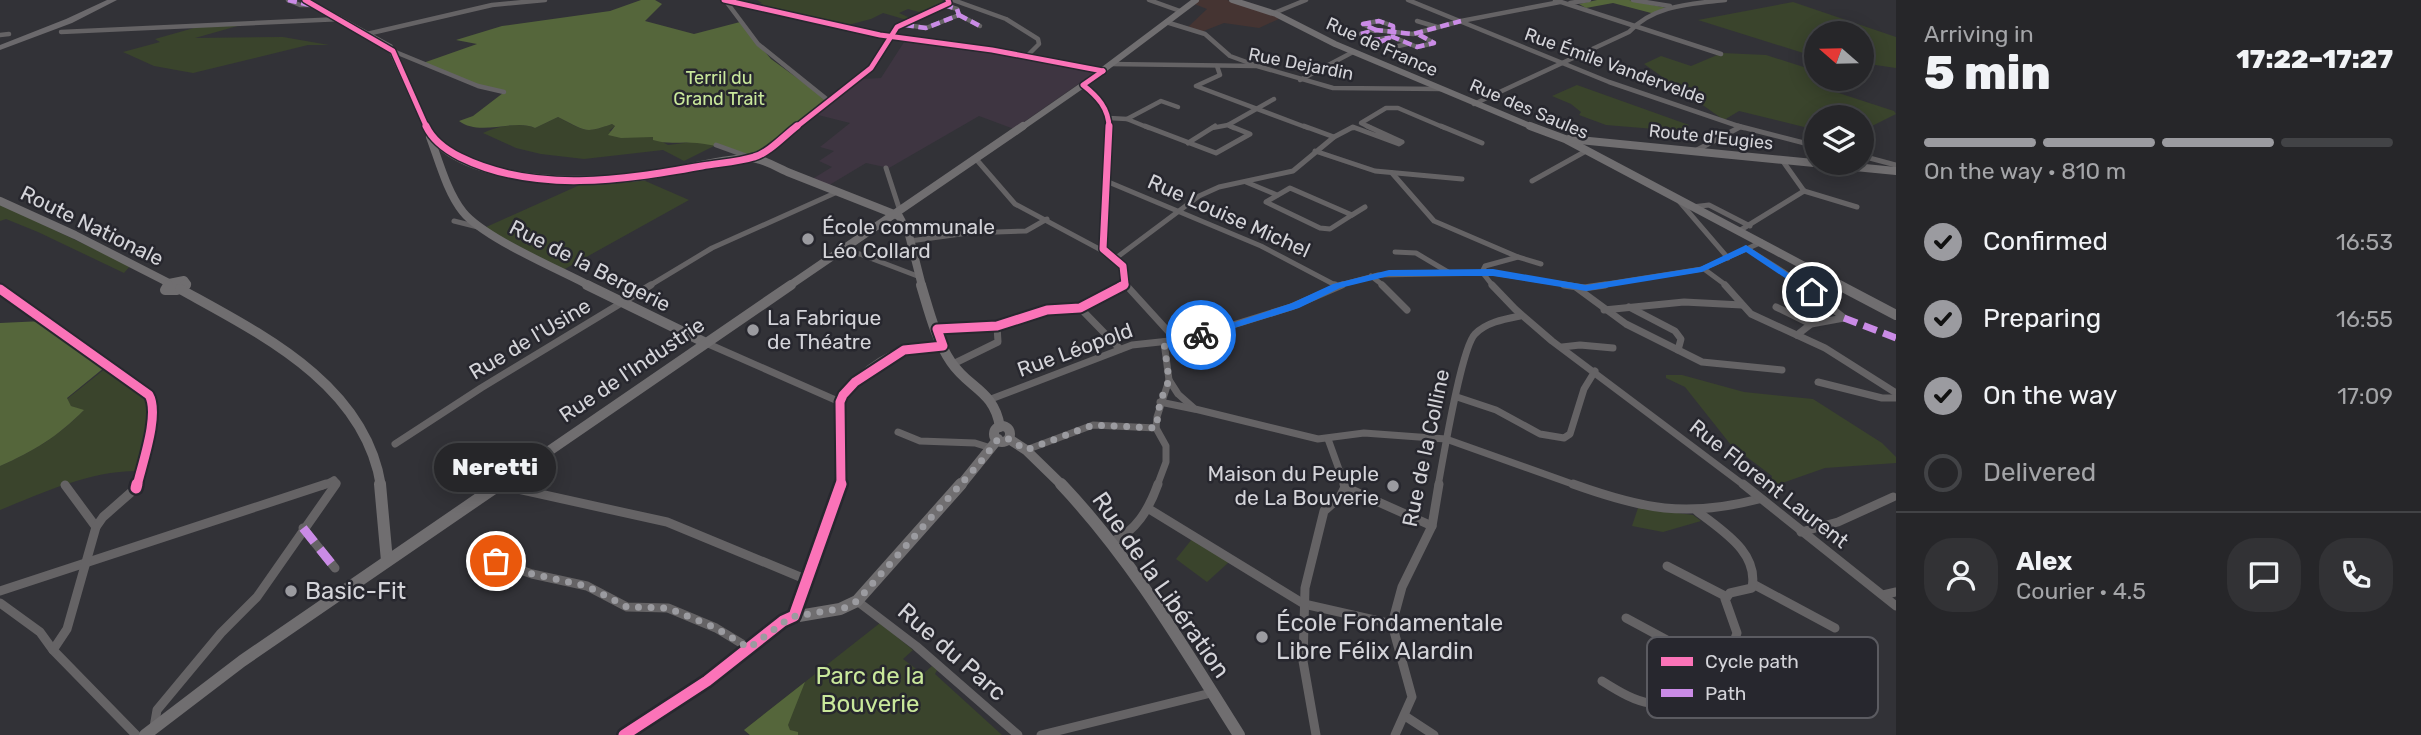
<!DOCTYPE html>
<html lang="en">
<head>
<meta charset="utf-8">
<style>
  :root { --surface:#262629; --page:#323235; --text:#f1f3f6; --muted:#a4a5a8; --line:#424346; --accent:#9b9ba0 }
  body { margin:0; font-family:Rubik,sans-serif; background:var(--page); color:var(--text); height:100vh; display:flex; flex-direction:column; font-size:26px; white-space:nowrap }
  * { box-sizing:border-box; margin:0 }
  p { font-size:23px; color:var(--muted) }
  .icon { flex:none; width:38px; height:38px; fill:none; stroke:currentColor; stroke-width:2; stroke-linecap:round; stroke-linejoin:round }
  .map { position:relative; flex:1; overflow:hidden }
  .drawer { display:flex; flex-direction:column; background:var(--surface); width:525px }
  .drawer>* { flex:none }
  .needle { width:46px; rotate:290deg }
  .tools { position:absolute; left:1804px; top:21px; display:grid; gap:14px }
  .tools a { display:grid; place-items:center; width:70px; height:70px; border-radius:50%; background:var(--surface); box-shadow:0 4px 18px #0003,0 0 0 2px var(--line); font-size:35px }
  .pin { position:absolute; display:grid; place-items:center; width:60px; height:60px; color:#fff; margin:-30px; border:4px solid #fff; border-radius:50%; box-shadow:0 2px 7px #0007 }
  .courier { position:absolute; display:grid; place-items:center; width:70px; height:70px; margin:-35px; border:5px solid #1a73e8; border-radius:50%; background:#fff; color:#222; box-shadow:0 2px 9px #0007 }
  .bubble { position:absolute; height:49px; border-radius:24px; background:var(--surface); box-shadow:0 4px 18px #0003,0 0 0 2px var(--line); font-size:23px; font-weight:800; line-height:49px; text-align:center }
  .overview em { font-style:normal; font-weight:800 }
  .overview div { display:flex; flex-direction:column-reverse }
  .overview { display:flex; align-items:center; justify-content:space-between; height:119px; padding:0 28px }
  h1 { font-size:46px; font-weight:800; line-height:52px }
  .bar { display:grid; grid-template-columns:repeat(4,1fr); gap:10px 7px; align-content:center; height:84px; padding:0 28px }
  .bar i { height:9px; border-radius:5px; background:var(--line) }
  .bar .active { background:var(--accent) }
  .bar p { grid-column:span 4 }
  .line { display:flex; align-items:center; gap:18px; padding:0 28px; border-top:2px solid var(--line) }
  .line div { flex:1 }
  .round { display:grid; place-items:center; flex:none; width:74px; height:74px; border-radius:28px; background:var(--page) }
  ol { padding:0 28px; list-style:none }
  li { display:flex; align-items:center; gap:21px; height:77px }
  li p { margin-inline-start:auto }
  li .icon { padding:7px; border-radius:50%; background:var(--accent); color:#111; stroke-width:4 }
  li:last-child { color:var(--muted) }
  li i { width:38px; height:38px; border:4px solid var(--line); border-radius:50% }
  main { display:flex; flex:1; min-height:0 }
  .map>svg:first-child { display:block }
  .industrial { fill:#3e3541 }
  .medical { fill:#453432 }
  .green { fill:#3a442c }
  .forest { fill:#55663b }
  .lines { fill:none; stroke-linecap:round; stroke-linejoin:round }
  .street-far3 { stroke:#656365; stroke-width:4.5 }
  .street-far2 { stroke:#656365; stroke-width:5 }
  .street-far1 { stroke:#656365; stroke-width:7 }
  .street { stroke:#656365; stroke-width:9 }
  .secondary-far3 { stroke:#706e70; stroke-width:6 }
  .secondary-far2 { stroke:#706e70; stroke-width:8 }
  .secondary-far1 { stroke:#706e70; stroke-width:10 }
  .secondary { stroke:#706e70; stroke-width:12 }
  .highway { fill:#6b696c; fill-rule:evenodd }
  .quiet-far2 { stroke:#ca8be6; stroke-width:4.5; stroke-dasharray:9 4.5; stroke-linecap:butt }
  .quiet-far1 { stroke:#ca8be6; stroke-width:7; stroke-dasharray:14 7; stroke-linecap:butt }
  .quiet { stroke:#ca8be6; stroke-width:9; stroke-dasharray:18 9; stroke-linecap:butt }
  .cycleway-far3-casing { stroke:#27272e; stroke-width:8 }
  .cycleway-far2-casing { stroke:#27272e; stroke-width:10 }
  .cycleway-far1-casing { stroke:#27272e; stroke-width:13 }
  .cycleway-casing { stroke:#27272e; stroke-width:16 }
  .cycleway-far3 { stroke:#fb73b8; stroke-width:5 }
  .cycleway-far2 { stroke:#fb73b8; stroke-width:7 }
  .cycleway-far1 { stroke:#fb73b8; stroke-width:9 }
  .cycleway { stroke:#fb73b8; stroke-width:11 }
  .route { fill:#1a73e8 }
  .done { stroke:#9b9ba0; stroke-width:7; stroke-dasharray:0 12.6 }
  .poi-dot { fill:#9b9ba0; stroke:#27272e; stroke-width:2.5 }
  .labels { text-anchor:middle; stroke-width:5; stroke-linejoin:round; paint-order:stroke }
  .far-street-label { font-size:18px; fill:#d4d4d9; stroke:#27272e }
  .far-park-label { font-size:18px; fill:#c9e89b; stroke:#27272e }
  .street-label { font-size:21px; fill:#d4d4d9; stroke:#27272e }
  .poi-label { font-size:21px; fill:#d4d4d9; stroke:#27272e; text-anchor:start }
  .near-street-label { font-size:24px; fill:#d4d4d9; stroke:#27272e }
  .near-poi-label { font-size:24px; fill:#d4d4d9; stroke:#27272e; text-anchor:start }
  .near-park-label { font-size:24px; fill:#c9e89b; stroke:#27272e }
  .key { fill:#27272e; stroke:#5b5b61; stroke-width:2 }
  .key-label { font-size:19px; fill:#d4d4d9 }
</style>
</head>
<body>
<main>
<div class="map">
<svg width="1896" height="735" viewBox="0 0 1896 735">
  <rect width="100%" height="100%" fill="#323237"/>
  <!-- industrial -->
  <polygon class="industrial" points="906,39 967,47 1097,71 1014,129 979,116 889,168 866,163 826,187 809,181 832,167 819,161 834,151 820,147 850,123 814,114 861,79 881,78"/>
  <!-- medical -->
  <polygon class="medical" points="1198,0 1227,0 1281,18 1259,28 1224,23 1201,32 1187,28 1207,9 1192,3"/>
  <!-- green -->
  <g class="green">
    <polygon points="757,0 941,0 946,2 919,12 908,9 899,13 910,18 907,20 883,13 871,19 844,26 757,5 762,3"/>
    <polygon points="1793,2 1896,37 1896,68 1862,63 1862,33 1816,33 1816,57 1698,20"/>
    <polygon points="241,25 195,38 283,37 329,45 308,45 193,73 154,66 123,52 160,42 155,39 201,26"/>
    <polygon points="1722,53 1766,55 1816,71 1816,79 1829,79 1817,86 1894,111 1896,114 1862,131 1862,117 1816,117 1816,130 1739,111 1724,120 1644,64 1661,56 1691,66"/>
    <polygon points="1577,85 1689,125 1679,131 1606,125 1579,115 1581,112 1571,104 1552,96"/>
    <path d="M558,117C585,131 584,134 612,124L615,126L609,131L653,137L668,145L693,142L716,145L684,161L663,150L584,159L541,154L516,148L483,133C497,126 520,122 535,128Z"/>
    <polygon points="643,180 689,200 563,270 484,228 582,184"/>
    <polygon points="0,204 130,266 124,273 38,232 6,219 0,221"/>
    <path d="M106,368L145,396L152,408L140,471C92,470 44,492 0,510V466C34,451 57,437 83,411L71,406L67,399Z"/>
    <polygon points="1666,375 1682,375 1744,392 1813,399 1882,443 1896,457 1896,463 1825,468 1768,488 1772,476 1731,445 1685,387 1666,378"/>
    <polygon points="1638,508 1693,515 1701,521 1663,532 1632,526"/>
    <polygon points="1192,539 1229,562 1207,582 1176,559"/>
    <polygon points="880,623 913,650 903,659 923,674 932,666 937,670 935,674 1002,735 750,735 744,730"/>
  </g>
  <!-- forest -->
  <g class="forest">
    <path d="M641,0H655L662,4L645,21L694,34L740,22L771,59L829,101L757,157C737,151 717,145 697,143C681,141 669,145 653,140V137L621,138L608,135L615,126L612,124C584,134 586,131 558,117L535,128C515,118 480,137 459,121L473,116L503,93L478,86L423,63L477,44L456,40L502,26L610,11Z"/>
    <polygon points="1597,0 1629,0 1667,8 1655,14 1613,3 1586,8 1579,4"/>
    <path d="M43,321L105,367L67,398L71,406L84,410C57,437 34,451 0,466V323Z"/>
    <polygon points="805,682 788,725 790,730 798,732 798,735 750,735 744,730"/>
  </g>
  <g class="lines">
    <!-- street-far3 -->
    <g class="street-far3">
      <polyline points="288,0 300,5 314,5"/>
      <polyline points="724,0 880,35 992,50 1103,71"/>
      <polyline points="725,0 758,44 829,101"/>
      <polyline points="953,0 1006,19 1038,39 1039,44 1028,55"/>
      <polyline points="1149,0 1180,11"/>
      <polyline points="1408,0 1609,82 1744,128"/>
      <polyline points="1555,0 1721,54"/>
      <polyline points="1633,0 1670,6"/>
      <polyline points="1570,3 1589,0"/>
      <polyline points="1274,13 1306,0"/>
      <polyline points="959,15 980,26"/>
      <polyline points="1417,21 1437,27"/>
      <polyline points="1166,22 1205,34 1230,56 1252,64"/>
      <polyline points="902,24 926,28 959,15 957,9 944,5"/>
      <polyline points="1375,30 1363,24 1379,21 1393,26 1393,37 1417,47 1434,43 1416,33"/>
      <polyline points="61,32 341,19"/>
      <polyline points="367,34 492,5 545,0"/>
      <polyline points="1361,34 1376,30 1413,34 1461,21 1560,2"/>
      <polyline points="0,35 9,34"/>
      <polyline points="1389,38 1380,42 1374,40 1393,37"/>
      <polyline points="1390,48 1407,44"/>
      <polyline points="393,51 478,86 504,92"/>
      <polyline points="1110,64 1257,66 1333,88 1442,89"/>
      <polyline points="1217,66 1220,75 1196,86 1308,128"/>
      <polyline points="1300,80 1353,52"/>
      <path d="M1083,85C1097,96 1109,108 1109,128"/>
      <path d="M1474,104L1629,32C1653,5 1691,4 1725,0"/>
      <polyline points="1109,118 1127,119 1149,128"/>
      <polyline points="1127,119 1161,101 1178,107"/>
      <polyline points="795,128 871,68 897,27 949,3 948,0"/>
      <polyline points="1212,128 1228,125"/>
      <polyline points="1234,128 1228,125 1274,99"/>
      <polyline points="1352,128 1354,128"/>
      <polyline points="1371,128 1361,123 1386,108 1398,108 1445,128"/>
    </g>
    <!-- street-far2 -->
    <g class="street-far2">
      <polyline points="1145,126 1216,153 1250,134 1230,126"/>
      <polyline points="1304,126 1334,137"/>
      <polyline points="1441,126 1482,143"/>
      <polyline points="1738,126 1816,146"/>
      <polyline points="1188,143 1215,126"/>
      <polyline points="716,145 752,158 760,155 797,126"/>
      <polyline points="1315,151 1375,171 1462,179"/>
      <polyline points="1695,151 1740,127"/>
      <polyline points="1862,156 1896,165"/>
      <polyline points="976,159 1015,204 1116,258 1123,266 1127,286"/>
      <polyline points="1782,160 1804,191"/>
      <polyline points="886,168 900,211"/>
      <polyline points="1392,173 1434,221 1518,257"/>
      <polyline points="1106,181 1261,246 1337,286"/>
      <polyline points="1532,181 1586,151"/>
      <polyline points="1246,182 1277,195"/>
      <polygon points="1290,188 1352,215 1330,229 1320,228 1266,202"/>
      <polyline points="1804,191 1857,207"/>
      <polyline points="1679,201 1728,258"/>
      <polyline points="1692,207 1709,205 1750,226"/>
      <polyline points="1352,215 1365,207"/>
      <polyline points="454,221 478,227"/>
      <polyline points="1739,231 1804,191"/>
      <polyline points="910,241 968,233 1026,231 1047,219"/>
      <polyline points="844,248 920,277"/>
      <polyline points="1746,248 1806,286"/>
      <polyline points="1103,249 1109,126"/>
      <polyline points="1395,252 1416,253 1448,272"/>
      <polyline points="1116,258 1199,196 1219,187 1293,171 1334,137 1353,127 1399,144 1402,142 1367,126"/>
      <polyline points="1704,269 1727,286"/>
      <polyline points="1482,272 1493,286"/>
      <polyline points="1482,272 1485,266 1518,257 1541,264"/>
      <polyline points="1371,276 1384,286"/>
      <polyline points="649,286 712,248 835,193"/>
      <polyline points="1120,286 1125,284"/>
      <polyline points="1336,286 1378,275 1493,273 1575,286"/>
      <polyline points="1594,286 1702,269 1762,242"/>
    </g>
    <!-- street-far1 -->
    <g class="street-far1">
      <polyline points="1126,285 1177,341"/>
      <polyline points="1335,285 1337,286"/>
      <polyline points="1382,285 1407,310"/>
      <polyline points="1492,285 1515,309 1552,341 1745,486"/>
      <polyline points="1564,285 1584,288 1605,285"/>
      <polyline points="1725,285 1751,314 1825,348 1896,393"/>
      <polyline points="1803,285 1844,318"/>
      <polyline points="1577,288 1626,324 1702,362 1782,370"/>
      <polyline points="1629,307 1675,331 1681,339 1678,350"/>
      <polyline points="1776,307 1811,324"/>
      <polyline points="1080,308 1120,349"/>
      <polyline points="1604,310 1684,302 1742,305"/>
      <polyline points="937,329 997,326 1047,310 1080,308 1124,285"/>
      <polyline points="1797,335 1811,324 1844,318"/>
      <polyline points="1164,342 1169,380 1178,394 1195,409 1318,439 1364,433 1446,439 1578,486"/>
      <polyline points="706,343 840,402"/>
      <polyline points="1562,347 1580,345 1613,348"/>
      <polyline points="953,364 998,342 997,326"/>
      <polyline points="1818,382 1882,398 1896,398"/>
      <polyline points="1457,397 1496,410 1540,434 1564,438 1570,434 1584,389 1595,371"/>
      <polyline points="991,399 1132,345 1188,339 1291,307 1342,285"/>
      <polyline points="1160,402 1194,409"/>
      <polyline points="898,432 920,441 975,443 991,448"/>
      <polyline points="1328,439 1345,486"/>
      <polyline points="395,444 481,388 651,285"/>
      <polyline points="1026,450 1093,425 1156,428"/>
      <polyline points="334,480 337,483 335,486"/>
      <polyline points="499,485 503,486"/>
      <polyline points="322,486 334,480"/>
      <path d="M841,486L840,402C853,378 883,354 909,349C920,346 932,347 943,346"/>
      <polyline points="1157,486 1166,462 1166,446 1156,428 1157,417 1169,380"/>
      <path d="M1438,486C1443,460 1461,348 1475,334C1487,322 1505,319 1520,316"/>
    </g>
    <!-- street -->
    <g class="street">
      <polyline points="1344,484 1345,487 1432,526"/>
      <path d="M1573,484C1643,509 1685,518 1759,499"/>
      <polyline points="1743,484 1896,606"/>
      <polyline points="65,485 96,527"/>
      <polyline points="499,485 667,522 805,579"/>
      <polyline points="1149,509 1304,604 1392,624"/>
      <polyline points="303,528 335,568"/>
      <polyline points="1801,532 1838,522 1893,497"/>
      <path d="M1111,542C1136,532 1149,509 1158,484"/>
      <polyline points="478,555 532,574 587,586 627,607 668,608 716,628 749,648"/>
      <polyline points="1667,566 1727,597"/>
      <polyline points="1753,584 1835,628"/>
      <polyline points="0,591 326,484"/>
      <polyline points="1883,595 1896,592"/>
      <polyline points="857,601 916,646 1018,735"/>
      <polyline points="0,603 40,632 53,650 136,735"/>
      <polyline points="794,616 841,484"/>
      <polyline points="1626,618 1689,652"/>
      <polyline points="1736,639 1807,680"/>
      <polyline points="53,650 67,629 96,527 103,517 136,488"/>
      <path d="M1602,681C1640,705 1659,713 1700,690V681L1689,652L1733,644L1737,633L1725,599L1730,593L1752,588C1759,552 1722,531 1697,511"/>
      <polyline points="1405,716 1434,735"/>
      <polyline points="154,727 157,710 221,633 257,597 336,484"/>
      <polyline points="1041,735 1211,693"/>
      <polyline points="1316,735 1303,661 1305,588 1324,511 1340,497 1345,487"/>
      <polyline points="1395,735 1412,697 1392,624 1402,587 1432,526 1439,484"/>
    </g>
    <!-- secondary-far3 -->
    <g class="secondary-far3">
      <polyline points="305,0 390,47 427,128"/>
      <polyline points="1232,0 1276,14 1335,44 1535,128"/>
      <polyline points="1021,128 1083,85 1196,0"/>
    </g>
    <!-- secondary-far2 -->
    <g class="secondary-far2">
      <path d="M426,126C453,185 584,183 639,177C675,173 713,159 750,158C762,158 778,168 790,173C826,187 863,202 899,216L909,235L922,286"/>
      <polyline points="1530,126 1565,139 1842,286"/>
      <path d="M430,137C439,161 447,192 463,212C484,238 558,269 590,286"/>
      <polyline points="1569,139 1896,171"/>
      <polyline points="0,201 75,235 169,283"/>
      <polyline points="167,286 169,283 184,280 187,284 183,286"/>
      <polyline points="789,286 1023,126"/>
    </g>
    <!-- secondary-far1 -->
    <g class="secondary-far1">
      <polyline points="168,285 165,290 177,290 186,285"/>
      <polyline points="587,285 706,343"/>
      <path d="M921,285C929,311 936,340 951,362C969,389 994,390 1000,427"/>
      <polyline points="1839,285 1896,315"/>
      <path d="M180,289C261,334 365,384 381,486"/>
      <circle cx="1002" cy="434" r="8"/>
      <polyline points="1009,439 1026,450 1063,486"/>
      <polyline points="498,486 791,285"/>
      <polyline points="960,486 998,439"/>
    </g>
    <!-- secondary -->
    <g class="secondary">
      <polyline points="380,484 387,561"/>
      <path d="M1061,484C1132,559 1184,648 1239,735"/>
      <polyline points="145,735 242,661 500,484"/>
      <polyline points="624,735 707,681 787,618 840,609 857,601 961,484"/>
    </g>
    <!-- highway -->
    <polygon class="highway" points="107,0 117,0 72,23 0,50 0,45 66,19"/>
    <!-- quiet-far2 -->
    <g class="quiet-far2">
      <polyline points="288,0 310,5"/>
      <polyline points="959,15 980,26"/>
      <polyline points="905,25 926,28 959,15 957,9 944,5"/>
      <polyline points="1376,30 1363,24 1379,21 1393,26 1393,37 1417,47 1434,43 1416,33"/>
      <polyline points="1361,34 1376,30 1413,34 1461,21"/>
      <polygon points="1389,38 1380,42 1374,40"/>
    </g>
    <!-- quiet-far1 -->
    <polyline class="quiet-far1" points="1844,318 1896,338"/>
    <!-- quiet -->
    <polyline class="quiet" points="303,528 335,568"/>
    <defs>
      <g id="cycleway-far3">
        <polyline points="305,0 393,51 427,128"/>
        <polyline points="724,0 880,35 992,50 1103,71"/>
        <path d="M1103,71L1083,85C1097,96 1109,108 1109,128"/>
        <polyline points="795,128 871,68 897,27 949,3 948,0"/>
      </g>
      <g id="cycleway-far2">
        <path d="M426,126C433,141 446,150 460,157C535,194 623,180 702,166C719,163 738,162 754,157C769,153 785,135 797,126"/>
        <polyline points="1109,126 1103,249 1123,266 1125,284 1120,286"/>
      </g>
      <g id="cycleway-far1">
        <path d="M0,289L149,395C160,414 142,464 137,486"/>
        <polyline points="841,486 840,402 843,395 855,382 904,350 943,346 937,329 997,326 1047,310 1080,308 1124,285"/>
      </g>
      <g id="cycleway">
        <polyline points="136,488 137,484"/>
        <polyline points="624,735 707,681 783,621 794,616 841,484"/>
      </g>
    </defs>
    <!-- cycleway-far3 casing -->
    <use href="#cycleway-far3" class="cycleway-far3-casing"/>
    <!-- cycleway-far2 casing -->
    <use href="#cycleway-far2" class="cycleway-far2-casing"/>
    <!-- cycleway-far1 casing -->
    <use href="#cycleway-far1" class="cycleway-far1-casing"/>
    <!-- cycleway casing -->
    <use href="#cycleway" class="cycleway-casing"/>
    <!-- cycleway-far3 -->
    <use href="#cycleway-far3" class="cycleway-far3"/>
    <!-- cycleway-far2 -->
    <use href="#cycleway-far2" class="cycleway-far2"/>
    <!-- cycleway-far1 -->
    <use href="#cycleway-far1" class="cycleway-far1"/>
    <!-- cycleway -->
    <use href="#cycleway" class="cycleway"/>
  </g>
  <!-- route -->
  <polygon class="route" points="1746,245 1817,292 1809,294 1746,252 1702,272 1586,291 1493,276 1389,276 1340,288 1299,308 1205,337 1196,335 1292,303 1333,284 1389,270 1493,269 1586,285 1700,267"/>
  <g class="lines">
    <!-- done -->
    <polyline class="done" points="496,561 532,574 587,586 627,607 668,608 716,628 749,648 791,617 844,608 857,601 984,458 998,439 1009,439 1026,450 1093,425 1156,428 1160,402 1169,380 1164,342 1201,335"/>
  </g>
  <!-- markers -->
  <g class="poi-dot">
    <circle cx="808" cy="239" r="7"/>
    <circle cx="753" cy="330" r="7"/>
    <circle cx="1393" cy="486" r="7"/>
    <circle cx="291" cy="591" r="7"/>
    <circle cx="1262" cy="637" r="7"/>
  </g>
  <g class="labels">
    <!-- far-street labels -->
    <g class="far-street-label">
      <text transform="translate(1382 47) rotate(24)" y="6">Rue de France</text>
      <text transform="translate(1301 64) rotate(11)" y="6">Rue Dejardin</text>
      <text transform="translate(1615 66) rotate(20)" y="6">Rue Émile Vandervelde</text>
      <text transform="translate(1529 109) rotate(23)" y="6">Rue des Saules</text>
      <text transform="translate(1711 137) rotate(6)" y="6">Route d'Eugies</text>
    </g>
    <!-- far-park labels -->
    <g class="far-park-label">
      <text x="719" y="84">Terril du<tspan x="719" dy="21">Grand Trait</tspan></text>
    </g>
    <!-- street labels -->
    <g class="street-label">
      <text transform="translate(1229 216) rotate(24)" y="7">Rue Louise Michel</text>
      <text transform="translate(92 226) rotate(26)" y="7">Route Nationale</text>
      <text transform="translate(590 266) rotate(27)" y="7">Rue de la Bergerie</text>
      <text transform="translate(530 339) rotate(-31)" y="7">Rue de l'Usine</text>
      <text transform="translate(1075 350) rotate(-20)" y="7">Rue Léopold</text>
      <text transform="translate(632 370) rotate(-34)" y="7">Rue de l'Industrie</text>
      <text transform="translate(1426 448) rotate(-78)" y="7">Rue de la Colline</text>
      <text transform="translate(1769 484) rotate(38)" y="7">Rue Florent Laurent</text>
    </g>
    <!-- poi labels -->
    <g class="poi-label">
      <text x="822" y="234">École communale<tspan x="822" dy="24">Léo Collard</tspan></text>
      <text x="767" y="325">La Fabrique<tspan x="767" dy="24">de Théatre</tspan></text>
      <text x="1379" y="481" text-anchor="end">Maison du Peuple<tspan x="1379" dy="24">de La Bouverie</tspan></text>
    </g>
    <!-- near-street labels -->
    <g class="near-street-label">
      <text transform="translate(1161 585) rotate(55)" y="8">Rue de la Libération</text>
      <text transform="translate(952 652) rotate(41)" y="8">Rue du Parc</text>
    </g>
    <!-- near-poi labels -->
    <g class="near-poi-label">
      <text x="305" y="599">Basic-Fit</text>
      <text x="1276" y="631">École Fondamentale<tspan x="1276" dy="28">Libre Félix Alardin</tspan></text>
    </g>
    <!-- near-park labels -->
    <g class="near-park-label">
      <text x="870" y="684">Parc de la<tspan x="870" dy="28">Bouverie</tspan></text>
    </g>
  </g>
  <!-- legend -->
  <rect x="1647" y="637" width="231" height="81" rx="10" class="key"/>
  <rect x="1661" y="657" width="32" height="9" fill="#fb73b8"/>
  <rect x="1661" y="689" width="32" height="8" fill="#ca8be6"/>
  <g class="key-label">
    <text x="1705" y="668">Cycle path</text>
    <text x="1705" y="700">Path</text>
  </g>
</svg>
<div class="tools">
<a><svg class="needle" viewBox="-14 -14 28 28"><path d="M0-13l5 13h-10z" fill="#e53935"/><path d="M0 13l5-13h-10z" fill="#a4a5a8"/></svg></a>
<a><svg class="icon" aria-label="layers" viewBox="0 0 24 24"><path d="M12 4l9 5-9 5-9-5zM3 14l9 5 9-5"/></svg></a>
</div>
<div class="pin" style="left:496px;top:561px;background:#ea580c"><svg class="icon" aria-label="bag" viewBox="0 0 24 24"><path d="M5 8h14l-1 12H6zM9 8a3 3 0 0 1 6 0"/></svg></div>
<div class="pin" style="left:1812px;top:292px;background:#1f2937"><svg class="icon" aria-label="home" viewBox="0 0 24 24"><path d="M3 11l9-7 9 7M6 9v11h12V9"/></svg></div>
<div class="courier" style="left:1201px;top:335px"><svg class="icon" aria-label="bike" viewBox="0 0 24 24"><circle cx="6" cy="16" r="4"/><circle cx="18" cy="16" r="4"/><path d="M6 16l4-8h5l3 8M10 8l3 8H6M13 5h3"/></svg></div>
<div class="bubble" style="left:434px;top:443px;width:122px">Neretti</div>
</div>
<section class="drawer">
<div class="overview"><div><h1>5 min</h1><p>Arriving in</p></div><em>17:22–17:27</em></div>
<div class="bar"><i class="active"></i><i class="active"></i><i class="active"></i><i></i><p>On the way · 810 m</p></div>
<ol>
<li><svg class="icon" aria-label="check" viewBox="0 0 24 24"><path d="M5 12l5 5 9-10"/></svg>Confirmed<p>16:53</p></li>
<li><svg class="icon" aria-label="check" viewBox="0 0 24 24"><path d="M5 12l5 5 9-10"/></svg>Preparing<p>16:55</p></li>
<li><svg class="icon" aria-label="check" viewBox="0 0 24 24"><path d="M5 12l5 5 9-10"/></svg>On the way<p>17:09</p></li>
<li><i></i>Delivered</li>
</ol>
<div class="line" style="height:126px"><a class="round"><svg class="icon" aria-label="person" viewBox="0 0 24 24"><circle cx="12" cy="8" r="4"/><path d="M4 21q1-7 8-7t8 7"/></svg></a><div><b>Alex</b><p>Courier · 4.5</p></div><a class="round"><svg class="icon" aria-label="chat" viewBox="0 0 24 24"><path d="M4 5h16v11H9l-5 4z"/></svg></a><a class="round"><svg class="icon" aria-label="phone" viewBox="0 0 24 24"><path d="M5 4h4l2 5-3 2q2 4 5 5l2-3 5 2v4C11 20 4 13 5 4z"/></svg></a></div>
</section>
</main>
</body>
</html>
